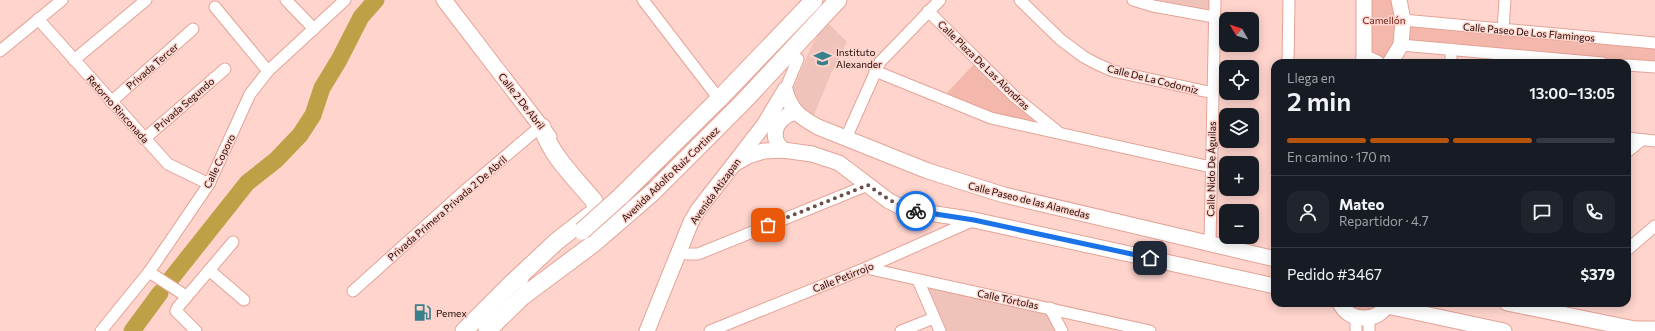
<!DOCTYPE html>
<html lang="es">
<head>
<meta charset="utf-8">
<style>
  :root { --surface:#171b24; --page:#20242c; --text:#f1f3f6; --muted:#9ea1a6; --line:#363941; --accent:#b45309 }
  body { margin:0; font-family:Commissioner,sans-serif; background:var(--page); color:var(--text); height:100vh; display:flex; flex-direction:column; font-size:15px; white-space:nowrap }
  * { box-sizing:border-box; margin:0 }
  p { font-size:13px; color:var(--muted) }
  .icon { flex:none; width:22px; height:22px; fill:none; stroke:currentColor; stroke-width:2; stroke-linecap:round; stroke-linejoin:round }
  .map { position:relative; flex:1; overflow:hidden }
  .sheet { position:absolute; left:1271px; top:59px; width:360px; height:248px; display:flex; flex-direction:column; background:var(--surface); border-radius:12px; box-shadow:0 2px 10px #0003 }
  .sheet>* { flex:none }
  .needle { width:26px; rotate:309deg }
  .tools { position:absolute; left:1219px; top:12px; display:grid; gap:8px }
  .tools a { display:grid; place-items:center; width:40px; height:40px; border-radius:8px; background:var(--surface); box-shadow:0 2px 10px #0003; font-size:20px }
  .pin { position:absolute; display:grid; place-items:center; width:34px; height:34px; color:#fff; margin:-17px; border-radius:8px; box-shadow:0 2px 6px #0006 }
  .courier { position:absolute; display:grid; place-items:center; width:40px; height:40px; margin:-20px; border:3px solid #1a73e8; border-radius:50%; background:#fff; color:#222; box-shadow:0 1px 5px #0007 }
  .overview em { font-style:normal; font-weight:600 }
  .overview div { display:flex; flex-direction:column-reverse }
  .overview { display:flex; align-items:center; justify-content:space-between; height:68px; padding:0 16px }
  h1 { font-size:26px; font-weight:600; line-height:30px }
  .bar { display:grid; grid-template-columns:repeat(4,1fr); gap:6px 4px; align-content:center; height:48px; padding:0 16px }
  .bar i { height:5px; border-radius:3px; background:var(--line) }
  .bar .on { background:var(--accent) }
  .bar p { grid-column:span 4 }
  .line { display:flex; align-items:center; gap:10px; padding:0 16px; border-top:1px solid var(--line) }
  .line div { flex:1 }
  .round { display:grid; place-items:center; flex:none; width:42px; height:42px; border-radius:12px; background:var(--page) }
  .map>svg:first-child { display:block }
  .built { fill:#f0c3ba }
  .green { fill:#f3b7ab }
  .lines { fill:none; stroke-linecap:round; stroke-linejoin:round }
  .river { stroke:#bea146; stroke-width:17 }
  .secondary-tunnel { stroke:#dcb5ae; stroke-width:15; stroke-dasharray:15 8; stroke-linecap:butt }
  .street-casing { stroke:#e4a396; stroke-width:13 }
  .secondary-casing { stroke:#e4a396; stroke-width:17 }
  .primary-casing { stroke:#e4a396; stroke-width:19 }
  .street { stroke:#fff; stroke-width:11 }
  .secondary { stroke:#fff; stroke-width:15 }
  .primary { stroke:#fff; stroke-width:17 }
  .primary-bridge-casing { stroke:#e4a396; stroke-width:19; stroke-linecap:butt }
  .primary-bridge { stroke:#fff; stroke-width:17 }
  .done { stroke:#6c4f4b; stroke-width:4; stroke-dasharray:0 7.2 }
  .route { stroke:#1a73e8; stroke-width:5 }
  .labels { text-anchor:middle; stroke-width:3; stroke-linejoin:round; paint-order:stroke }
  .park-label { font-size:10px; fill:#6b1b0f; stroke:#fed4cc }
  .street-label { font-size:10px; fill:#1e0805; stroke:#fed4cc }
  .poi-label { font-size:10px; fill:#1e0805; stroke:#fed4cc; text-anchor:start }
</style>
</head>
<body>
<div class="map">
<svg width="1655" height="331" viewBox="0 0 1655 331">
  <rect width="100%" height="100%" fill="#fed4cc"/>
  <!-- built -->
  <g class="built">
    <polygon points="1133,0 1215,0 1214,17"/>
    <polygon points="827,22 847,42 830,76 814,115 799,107 792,91 813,43"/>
    <polygon points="918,280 1050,308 1062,331 940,331"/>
  </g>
  <!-- green -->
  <g class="green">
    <polygon points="1364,0 1399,0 1403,19 1655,43 1655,67 1627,63 1608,63 1401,45 1385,61 1371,62"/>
    <polygon points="977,61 1059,132 941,99"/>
    <polygon points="1340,303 1388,303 1375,316"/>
  </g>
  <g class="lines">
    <!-- river -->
    <g class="river">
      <polyline points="170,280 247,183 276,160 300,135 313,115 322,88 339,60 361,17 376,0"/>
      <polyline points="132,331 160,293"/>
    </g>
    <!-- secondary-tunnel -->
    <path class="secondary-tunnel" d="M602,202C608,208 612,212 620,209L672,161"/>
    <defs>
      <g id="street">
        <polyline points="286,0 314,29"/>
        <polyline points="643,0 719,99"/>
        <polyline points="1020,0 1061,40 1084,57 1097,64 1113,71 1213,93"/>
        <polyline points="1133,0 1153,6 1214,17"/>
        <polyline points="215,7 268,71"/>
        <polyline points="928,11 1015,97 1057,131"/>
        <polyline points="38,19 168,164 209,184"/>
        <polyline points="1403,20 1655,43"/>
        <polyline points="1503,30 1505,0"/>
        <polyline points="1401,45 1602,63"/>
        <polyline points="0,51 62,0"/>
        <polyline points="74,60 146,0"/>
        <polyline points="1288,63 1289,0"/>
        <polyline points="1451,63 1451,49"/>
        <polyline points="1627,65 1655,67"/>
        <polyline points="875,71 991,118 1211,167"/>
        <polyline points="785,90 798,59"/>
        <polyline points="111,102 193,29"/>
        <polyline points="846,138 880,62 940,0"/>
        <polyline points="1627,138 1655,141"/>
        <polyline points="144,139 225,69"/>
        <polyline points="1627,152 1642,140"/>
        <polyline points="1210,243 1215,0"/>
        <polyline points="1627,250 1655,226"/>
        <polyline points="679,251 687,254 698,254 868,185"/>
        <polyline points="866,268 1150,331"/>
        <polyline points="209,270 244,300"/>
        <polyline points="149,272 186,296"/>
        <polyline points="918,280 940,331"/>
        <polyline points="353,291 461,194 541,126"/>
        <polyline points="1050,308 1062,331"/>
        <polyline points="1552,312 1563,303"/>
        <polyline points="101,331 149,272 209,184 250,94 268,71 345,0"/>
        <polyline points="196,331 176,311 178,307 233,242"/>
        <polyline points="710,331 866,268 974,220"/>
        <polyline points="901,331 934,318"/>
        <polyline points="1356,331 1356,317"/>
        <polyline points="1369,331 1369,318"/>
      </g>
      <g id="secondary">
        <polyline points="444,0 549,137"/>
        <polyline points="1364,57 1377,63"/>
        <polyline points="1364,63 1364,0"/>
        <polyline points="1390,63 1401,45 1403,20 1399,0"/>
        <path d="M785,90C791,111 800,117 818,127L928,171L1004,195L1275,259"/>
        <path d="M783,150C781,147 777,144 776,140C772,125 784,115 796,112"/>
        <polyline points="734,164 748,156 764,151 783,150 812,154 839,163 889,201 903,208 923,212 974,220 1275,286"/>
        <path d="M1340,303C1349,323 1379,323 1388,303"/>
        <polyline points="1507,303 1635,329 1655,329"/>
        <polyline points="1387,306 1504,331"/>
        <polyline points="647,331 691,222 698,210 764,125 785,90"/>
      </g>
      <g id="primary">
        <polyline points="620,197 719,99 814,0"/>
        <path d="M511,284L557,241L593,213L596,210L594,201C575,178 551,156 542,127"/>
        <polyline points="464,331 511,284 520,278"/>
        <polyline points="487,331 522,297 593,244 653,192 744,101 838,0"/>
      </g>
    </defs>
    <!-- street casing -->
    <use href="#street" class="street-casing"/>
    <!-- secondary casing -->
    <use href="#secondary" class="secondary-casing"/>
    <!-- primary casing -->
    <use href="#primary" class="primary-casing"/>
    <!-- street -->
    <use href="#street" class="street"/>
    <!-- secondary -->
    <use href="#secondary" class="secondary"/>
    <!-- primary -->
    <use href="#primary" class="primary"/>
    <defs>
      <polyline id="primary-bridge" points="582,231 620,197"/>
    </defs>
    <!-- primary-bridge casing -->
    <use href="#primary-bridge" class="primary-bridge-casing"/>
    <!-- primary-bridge -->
    <use href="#primary-bridge" class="primary-bridge"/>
  </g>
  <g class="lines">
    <!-- done -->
    <path class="done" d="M768,225L868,185C883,196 897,206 916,211"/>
    <!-- route -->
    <polyline class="route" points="916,211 974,220 1150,258"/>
  </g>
  <!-- icons -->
  <defs>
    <symbol id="school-bare" viewBox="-9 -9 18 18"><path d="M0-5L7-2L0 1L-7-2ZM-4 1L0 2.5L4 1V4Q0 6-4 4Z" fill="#3a808c" stroke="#fed4cc" stroke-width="2.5" paint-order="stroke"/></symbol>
    <symbol id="fuel-bare" viewBox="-9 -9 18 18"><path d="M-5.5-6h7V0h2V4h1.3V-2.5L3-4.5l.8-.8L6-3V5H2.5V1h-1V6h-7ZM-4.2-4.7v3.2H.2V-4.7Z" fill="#3a808c" stroke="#fed4cc" stroke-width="2.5" paint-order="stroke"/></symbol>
  </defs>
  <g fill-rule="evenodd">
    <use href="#school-bare" x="810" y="46" width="25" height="25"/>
    <use href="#fuel-bare" x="410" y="300" width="25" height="25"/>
  </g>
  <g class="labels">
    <!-- park labels -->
    <g class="park-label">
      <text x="1384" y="24">Camellón</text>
    </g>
    <!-- street labels -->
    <g class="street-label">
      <text transform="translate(1529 32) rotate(5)" y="4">Calle Paseo De Los Flamingos</text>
      <text transform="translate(984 65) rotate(44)" y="4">Calle Plaza De Las Alondras</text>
      <text transform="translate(152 66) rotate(-41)" y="4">Privada Tercer</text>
      <text transform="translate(1153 79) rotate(14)" y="4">Calle De La Codorniz</text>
      <text transform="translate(522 101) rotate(52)" y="4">Calle 2 De Abril</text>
      <text transform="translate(184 104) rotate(-41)" y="4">Privada Segundo</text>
      <text transform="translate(118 109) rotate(48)" y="4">Retorno Rinconada</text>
      <text transform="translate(219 161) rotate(-64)" y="4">Calle Coporo</text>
      <text transform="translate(1211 169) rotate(-89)" y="4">Calle Nido De Águilas</text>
      <text transform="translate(670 174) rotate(-44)" y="4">Avenida Adolfo Ruiz Cortinez</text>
      <text transform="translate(715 191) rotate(-54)" y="4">Avenida Atizapan</text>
      <text transform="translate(1029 200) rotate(14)" y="4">Calle Paseo de las Alamedas</text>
      <text transform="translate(447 208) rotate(-41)" y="4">Privada Primera Privada 2 De Abril</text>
      <text transform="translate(843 277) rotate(-22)" y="4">Calle Petirrojo</text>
      <text transform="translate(1008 299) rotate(12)" y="4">Calle Tórtolas</text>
    </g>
    <!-- poi labels -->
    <g class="poi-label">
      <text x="836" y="56">Instituto<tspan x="836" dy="12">Alexander</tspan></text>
      <text x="436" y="317">Pemex</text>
    </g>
  </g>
</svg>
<div class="tools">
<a><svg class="needle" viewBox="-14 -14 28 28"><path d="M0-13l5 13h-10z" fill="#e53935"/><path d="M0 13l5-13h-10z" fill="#9ea1a6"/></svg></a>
<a><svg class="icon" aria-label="locate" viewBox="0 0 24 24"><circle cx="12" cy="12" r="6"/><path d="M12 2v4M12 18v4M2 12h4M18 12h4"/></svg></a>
<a><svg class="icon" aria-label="layers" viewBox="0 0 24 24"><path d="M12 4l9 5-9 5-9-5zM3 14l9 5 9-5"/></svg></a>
<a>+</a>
<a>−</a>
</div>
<div class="pin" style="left:768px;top:225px;background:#ea580c"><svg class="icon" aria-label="bag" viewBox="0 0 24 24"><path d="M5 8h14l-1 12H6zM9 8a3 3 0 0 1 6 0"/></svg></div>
<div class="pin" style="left:1150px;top:258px;background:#1f2937"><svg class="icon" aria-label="home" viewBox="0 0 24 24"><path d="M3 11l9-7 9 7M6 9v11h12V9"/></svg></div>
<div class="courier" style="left:916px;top:211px"><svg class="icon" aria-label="bike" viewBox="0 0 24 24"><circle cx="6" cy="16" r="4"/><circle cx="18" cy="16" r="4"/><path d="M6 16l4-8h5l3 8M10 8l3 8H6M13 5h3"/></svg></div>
<section class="sheet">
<div class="overview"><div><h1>2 min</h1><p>Llega en</p></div><em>13:00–13:05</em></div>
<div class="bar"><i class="on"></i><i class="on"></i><i class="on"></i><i></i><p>En camino · 170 m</p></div>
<div class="line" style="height:72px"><a class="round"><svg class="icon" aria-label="person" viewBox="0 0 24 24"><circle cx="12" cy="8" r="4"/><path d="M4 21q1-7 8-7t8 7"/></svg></a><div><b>Mateo</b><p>Repartidor · 4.7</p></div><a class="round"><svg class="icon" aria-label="chat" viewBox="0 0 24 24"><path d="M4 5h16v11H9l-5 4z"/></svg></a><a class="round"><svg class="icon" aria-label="phone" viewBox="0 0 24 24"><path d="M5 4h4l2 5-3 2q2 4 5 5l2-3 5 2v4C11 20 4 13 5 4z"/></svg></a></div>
<div class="line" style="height:52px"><div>Pedido #3467</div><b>$379</b></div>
</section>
</div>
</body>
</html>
